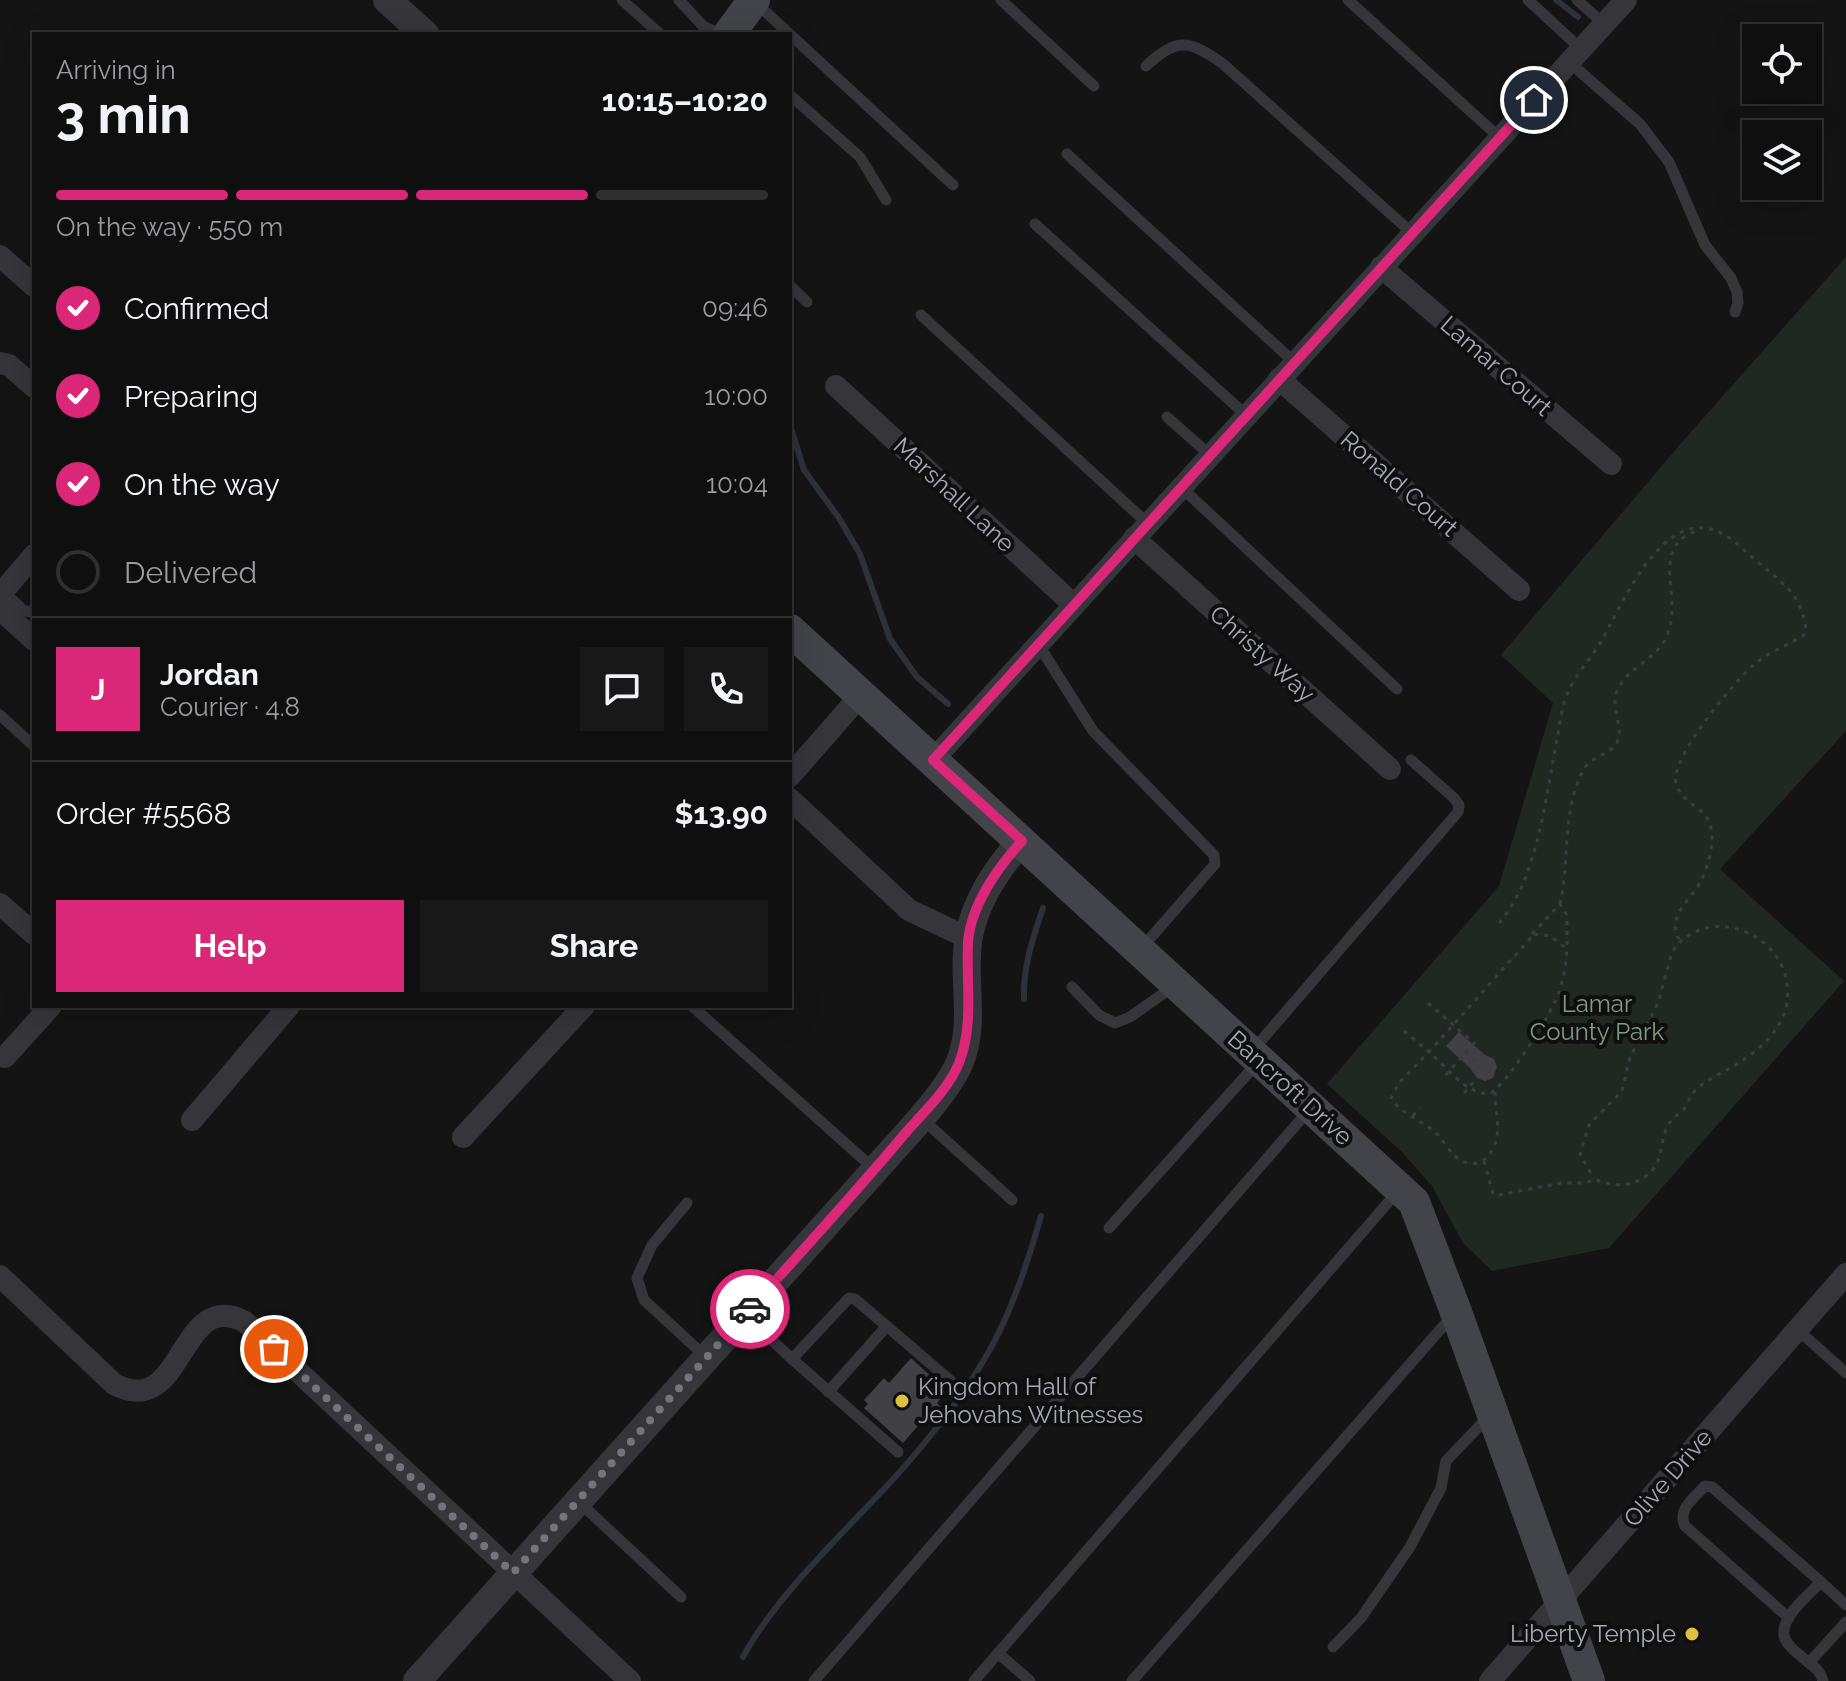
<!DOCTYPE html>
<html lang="en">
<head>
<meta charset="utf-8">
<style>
  :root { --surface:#0f0f10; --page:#181819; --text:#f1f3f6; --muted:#9b9c9f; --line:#2f2f30; --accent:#db2777 }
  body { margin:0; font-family:Raleway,sans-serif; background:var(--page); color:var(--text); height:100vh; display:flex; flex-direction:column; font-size:30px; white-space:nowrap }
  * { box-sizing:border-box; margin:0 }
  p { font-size:26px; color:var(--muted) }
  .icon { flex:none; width:44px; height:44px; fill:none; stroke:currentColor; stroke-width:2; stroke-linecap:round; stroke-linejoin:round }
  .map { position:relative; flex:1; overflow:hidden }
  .drawer { position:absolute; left:32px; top:32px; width:760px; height:976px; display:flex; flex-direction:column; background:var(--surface); border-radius:0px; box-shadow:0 8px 32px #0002,0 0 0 2px var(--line) }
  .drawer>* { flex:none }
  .fabs { position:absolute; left:1742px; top:24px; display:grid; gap:16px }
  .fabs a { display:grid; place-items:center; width:80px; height:80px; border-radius:0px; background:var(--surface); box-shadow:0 8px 32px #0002,0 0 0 2px var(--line); font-size:40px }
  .pin { position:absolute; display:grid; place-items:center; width:68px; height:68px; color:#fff; margin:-34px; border:4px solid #fff; border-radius:50%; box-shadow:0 2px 8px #0007 }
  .courier { position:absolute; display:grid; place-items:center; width:80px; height:80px; margin:-40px; border:6px solid #db2777; border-radius:50%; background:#fff; color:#222; box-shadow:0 2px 10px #0007 }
  .head em { font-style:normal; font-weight:700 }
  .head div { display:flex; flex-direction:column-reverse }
  .head { display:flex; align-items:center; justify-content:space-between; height:136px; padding:0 24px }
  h1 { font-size:52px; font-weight:700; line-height:60px }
  .bar { display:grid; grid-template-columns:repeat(4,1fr); gap:12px 8px; align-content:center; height:96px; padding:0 24px }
  .bar i { height:10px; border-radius:6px; background:var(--line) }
  .bar .on { background:var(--accent) }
  .bar p { grid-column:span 4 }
  .line { display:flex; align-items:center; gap:20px; padding:0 24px; border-top:2px solid var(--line) }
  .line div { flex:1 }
  .round { display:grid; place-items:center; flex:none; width:84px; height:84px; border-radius:0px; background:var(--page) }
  ol { padding:0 24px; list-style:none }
  li { display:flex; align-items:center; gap:24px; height:88px }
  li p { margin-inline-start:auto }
  li .icon { padding:8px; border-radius:50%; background:var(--accent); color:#fff; stroke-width:4 }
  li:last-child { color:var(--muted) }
  li i { width:44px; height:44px; border:4px solid var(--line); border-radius:50% }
  .cta { display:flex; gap:16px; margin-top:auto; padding:16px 24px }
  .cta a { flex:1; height:92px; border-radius:0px; background:var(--accent); color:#fff; font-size:32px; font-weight:700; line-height:92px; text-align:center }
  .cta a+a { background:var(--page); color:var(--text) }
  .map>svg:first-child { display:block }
  .green { fill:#202822 }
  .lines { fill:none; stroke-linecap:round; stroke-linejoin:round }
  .stream { stroke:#2d323a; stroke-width:6 }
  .building { fill:#414145 }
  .path { stroke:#3b3c41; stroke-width:3; stroke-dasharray:4 6; stroke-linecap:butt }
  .service { stroke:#35353a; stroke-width:11 }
  .minor { stroke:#35353a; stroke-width:22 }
  .tertiary { stroke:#35353a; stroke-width:28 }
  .secondary { stroke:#43444a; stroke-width:32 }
  .done { stroke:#74757c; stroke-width:8; stroke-dasharray:0 14.4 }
  .route { stroke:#db2777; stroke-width:10 }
  .poi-dot { fill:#dfbf41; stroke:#0f0f10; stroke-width:3 }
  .labels { text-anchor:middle; stroke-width:8; stroke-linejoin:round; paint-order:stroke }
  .street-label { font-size:24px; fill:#a7a9b4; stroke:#0f0f10 }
  .park-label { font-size:24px; fill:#7f9d85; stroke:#0f0f10 }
  .poi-label { font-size:24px; fill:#a7a9b4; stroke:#0f0f10; text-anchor:start }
</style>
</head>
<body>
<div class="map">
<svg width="1846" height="1681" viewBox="0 0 1846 1681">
  <rect width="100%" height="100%" fill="#141415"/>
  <!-- green -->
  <polygon class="green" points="1846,257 1846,731 1720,869 1844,981 1609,1248 1492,1271 1463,1243 1432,1186 1402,1152 1327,1084 1499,886 1553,703 1501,655 1683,441"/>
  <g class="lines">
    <!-- stream -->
    <g class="stream">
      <polyline points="1556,0 1578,17"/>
      <polyline points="790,425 804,470 839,518 860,554 890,639 917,677 948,704"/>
      <path d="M1024,999C1023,966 1033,938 1043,908"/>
      <path d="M743,1657C774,1599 839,1537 884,1489C916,1455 959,1403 982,1363C1009,1320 1027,1265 1041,1216"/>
    </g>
  </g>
  <!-- building -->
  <g class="building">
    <polygon points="1459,1032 1485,1055 1494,1059 1497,1067 1493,1078 1485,1081 1477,1078 1470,1068 1446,1046"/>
    <polygon points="911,1358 947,1391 937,1403 942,1408 928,1423 924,1419 903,1443 864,1408 868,1404 864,1400 884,1378 889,1383"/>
  </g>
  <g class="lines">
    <!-- path -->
    <g class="path">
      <path d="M1560,904C1569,864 1563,824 1577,784C1580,777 1583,768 1589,763C1600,753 1615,753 1619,737C1621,723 1612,708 1616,694C1625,666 1660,661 1669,630C1681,592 1649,546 1699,530"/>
      <path d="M1499,923C1538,879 1546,795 1557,739C1560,725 1561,710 1566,697C1573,677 1591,659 1602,640C1621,606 1659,516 1710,529C1728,533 1741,548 1754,559C1782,583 1801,592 1806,630L1803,636C1787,645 1765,654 1751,667C1732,685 1670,758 1676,783C1684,813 1721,802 1710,855C1707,867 1703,879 1696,889C1684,906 1667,920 1680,941"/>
      <polyline points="1532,934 1560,904 1567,915 1567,949"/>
      <path d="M1534,934L1550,936L1567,949C1566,964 1564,978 1559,992C1553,1011 1505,1088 1489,1094C1463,1092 1448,1068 1429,1052Z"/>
      <polyline points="1428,1003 1474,1043 1445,1076"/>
      <path d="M1404,1031L1429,1052L1399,1083L1391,1098C1400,1113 1421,1120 1435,1132C1444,1140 1449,1153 1459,1159C1478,1172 1495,1155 1497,1135C1499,1122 1495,1106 1495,1092"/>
      <polyline points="1466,1052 1475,1060"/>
      <polyline points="1464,1093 1477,1078"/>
      <polyline points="1413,1116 1420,1108"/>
      <path d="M1484,1161L1493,1194L1499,1195L1561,1183H1586L1594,1179C1612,1186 1630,1188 1646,1176C1664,1163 1659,1145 1667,1127C1671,1119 1678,1115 1684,1109C1688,1104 1689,1098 1693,1093C1703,1081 1720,1074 1734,1066C1757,1052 1783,1031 1787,1002C1796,935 1707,899 1672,952L1658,1003L1630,1057L1622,1091L1589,1125L1580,1154L1594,1179"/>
    </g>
    <!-- service -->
    <g class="service">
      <polyline points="622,0 660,34"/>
      <polyline points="679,0 703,26 719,34"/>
      <polyline points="1001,0 1094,86"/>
      <polyline points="1348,0 1500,138"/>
      <polyline points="1528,0 1581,49"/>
      <polyline points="1577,0 1604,24"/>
      <polyline points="754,1 953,185"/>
      <polyline points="1569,62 1640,124 1669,162 1705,245 1731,278 1737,292 1738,303 1735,312"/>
      <path d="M1146,66C1178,37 1188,40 1222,63L1412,233"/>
      <polyline points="790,95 860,157 886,200"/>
      <polyline points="1067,154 1294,362"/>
      <polyline points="1035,224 1246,415"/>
      <polyline points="790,286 807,302"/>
      <polyline points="921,315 1147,523"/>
      <polyline points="1167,417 1210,455"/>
      <polyline points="1181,487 1397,689"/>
      <polyline points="4,592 23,610 30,612 34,609"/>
      <polyline points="1038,644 1093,731 1214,855 1215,864 1140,950"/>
      <polyline points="0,715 34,746"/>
      <polyline points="1072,987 1099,1015 1115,1023 1130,1017 1174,986"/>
      <polyline points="692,1006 873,1168"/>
      <polyline points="1253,1050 1458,812 1459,805 1454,798 1411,760"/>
      <polyline points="920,1117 1012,1200"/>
      <polyline points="687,1203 652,1245 637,1278 644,1300 706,1357"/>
      <polyline points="1109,1228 1259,1061"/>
      <polyline points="745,1315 792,1359 849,1298 855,1299 952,1382"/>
      <polyline points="1798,1330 1846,1373"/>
      <polyline points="792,1359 898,1452"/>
      <polyline points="828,1392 887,1326"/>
      <polyline points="579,1502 681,1597"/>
      <path d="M1789,1618L1685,1526C1677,1509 1694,1498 1705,1486L1712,1487L1821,1582"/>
      <polyline points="1333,1647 1361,1618 1410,1547 1441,1488 1446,1461 1489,1416"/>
      <polyline points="998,1653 1030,1681"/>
      <polyline points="1809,1663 1846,1622"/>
      <polyline points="814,1681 1309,1110"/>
      <polyline points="974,1681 1398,1191"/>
      <polyline points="1132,1681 1453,1315"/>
      <path d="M1823,1681C1820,1671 1816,1668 1808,1662C1801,1656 1789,1648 1785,1639C1777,1619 1809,1595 1821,1582L1846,1605"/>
    </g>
    <!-- minor -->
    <g class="minor">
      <polyline points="0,256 34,286"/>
      <polyline points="1381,267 1611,464"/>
      <polyline points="0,363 9,365 34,387"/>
      <polyline points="1279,379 1519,590"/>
      <polyline points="836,386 1073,604"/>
      <polyline points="1134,538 1390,769"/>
      <polyline points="0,595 34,555"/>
      <polyline points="0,609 34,640"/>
      <polyline points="933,760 1626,0"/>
      <polyline points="790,776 861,695"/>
      <polyline points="790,799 909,910 968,938"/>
      <polyline points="0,904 34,934"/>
      <polyline points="5,1057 51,1006"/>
      <polyline points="192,1120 289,1006"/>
      <polyline points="463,1137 584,1006"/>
      <path d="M0,1276L114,1384C185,1422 178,1286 245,1322L630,1681"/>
      <polyline points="1490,1681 1846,1274"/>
    </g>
    <!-- tertiary -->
    <g class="tertiary">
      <polyline points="387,0 425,34"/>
      <path d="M417,1681L875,1170C899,1142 945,1096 959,1064C977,1023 961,979 969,936C976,900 997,868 1022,841"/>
    </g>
    <!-- secondary -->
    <g class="secondary">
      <polyline points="729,34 754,0"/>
      <polyline points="790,630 1414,1202 1456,1312 1589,1681"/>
    </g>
  </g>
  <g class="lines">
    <!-- done -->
    <polyline class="done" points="274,1349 513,1573 750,1309"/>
    <!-- route -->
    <path class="route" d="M750,1309C803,1250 857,1191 908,1130C926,1110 949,1088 959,1063C974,1025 966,982 968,942C971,905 998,867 1022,841L933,760L1534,100"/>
  </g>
  <!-- markers -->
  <g class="poi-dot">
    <circle cx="902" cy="1401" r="8"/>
    <circle cx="1692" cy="1634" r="8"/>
  </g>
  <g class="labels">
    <!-- street labels -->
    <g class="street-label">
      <text transform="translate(1496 366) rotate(41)" y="8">Lamar Court</text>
      <text transform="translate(1399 484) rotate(41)" y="8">Ronald Court</text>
      <text transform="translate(954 495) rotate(43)" y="8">Marshall Lane</text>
      <text transform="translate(1262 654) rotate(42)" y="8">Christy Way</text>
      <text transform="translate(1290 1088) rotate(42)" y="8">Bancroft Drive</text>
      <text transform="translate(1668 1478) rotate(-49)" y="8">Olive Drive</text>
    </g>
    <!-- park labels -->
    <g class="park-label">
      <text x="1597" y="1012">Lamar<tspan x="1597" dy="28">County Park</tspan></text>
    </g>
    <!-- poi labels -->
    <g class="poi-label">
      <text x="918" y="1395">Kingdom Hall of<tspan x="918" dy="28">Jehovahs Witnesses</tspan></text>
      <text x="1676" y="1642" text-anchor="end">Liberty Temple</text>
    </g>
  </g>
</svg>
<div class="fabs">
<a><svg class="icon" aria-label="locate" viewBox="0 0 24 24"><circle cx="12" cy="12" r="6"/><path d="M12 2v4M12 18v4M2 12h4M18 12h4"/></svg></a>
<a><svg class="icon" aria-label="layers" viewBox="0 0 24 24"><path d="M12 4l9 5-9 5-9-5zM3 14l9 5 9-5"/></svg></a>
</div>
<div class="pin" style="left:274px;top:1349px;background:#ea580c"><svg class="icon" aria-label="bag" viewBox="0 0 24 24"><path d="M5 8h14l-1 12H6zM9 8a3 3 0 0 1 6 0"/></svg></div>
<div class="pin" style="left:1534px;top:100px;background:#1f2937"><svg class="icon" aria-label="home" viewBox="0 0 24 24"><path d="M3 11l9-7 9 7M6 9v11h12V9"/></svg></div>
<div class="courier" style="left:750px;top:1309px"><svg class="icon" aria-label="car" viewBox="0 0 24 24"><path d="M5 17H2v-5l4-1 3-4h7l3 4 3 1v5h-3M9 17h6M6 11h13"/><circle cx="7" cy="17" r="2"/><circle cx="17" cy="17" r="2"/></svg></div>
<section class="drawer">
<div class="head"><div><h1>3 min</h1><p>Arriving in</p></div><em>10:15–10:20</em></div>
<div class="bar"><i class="on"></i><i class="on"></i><i class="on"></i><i></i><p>On the way · 550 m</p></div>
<ol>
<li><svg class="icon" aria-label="check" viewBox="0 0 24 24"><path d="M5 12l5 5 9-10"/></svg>Confirmed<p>09:46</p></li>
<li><svg class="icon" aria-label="check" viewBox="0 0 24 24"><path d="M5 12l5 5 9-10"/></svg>Preparing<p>10:00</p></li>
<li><svg class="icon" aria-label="check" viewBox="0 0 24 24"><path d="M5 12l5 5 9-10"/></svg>On the way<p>10:04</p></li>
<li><i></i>Delivered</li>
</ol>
<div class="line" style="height:144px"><b class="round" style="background:var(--accent);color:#fff">J</b><div><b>Jordan</b><p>Courier · 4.8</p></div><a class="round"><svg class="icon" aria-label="chat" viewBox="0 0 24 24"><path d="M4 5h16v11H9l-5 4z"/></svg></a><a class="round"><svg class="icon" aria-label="phone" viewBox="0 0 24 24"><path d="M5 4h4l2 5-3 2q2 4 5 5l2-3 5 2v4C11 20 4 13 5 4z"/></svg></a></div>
<div class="line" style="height:104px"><div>Order #5568</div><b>$13.90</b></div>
<div class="cta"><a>Help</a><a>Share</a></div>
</section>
</div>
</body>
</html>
